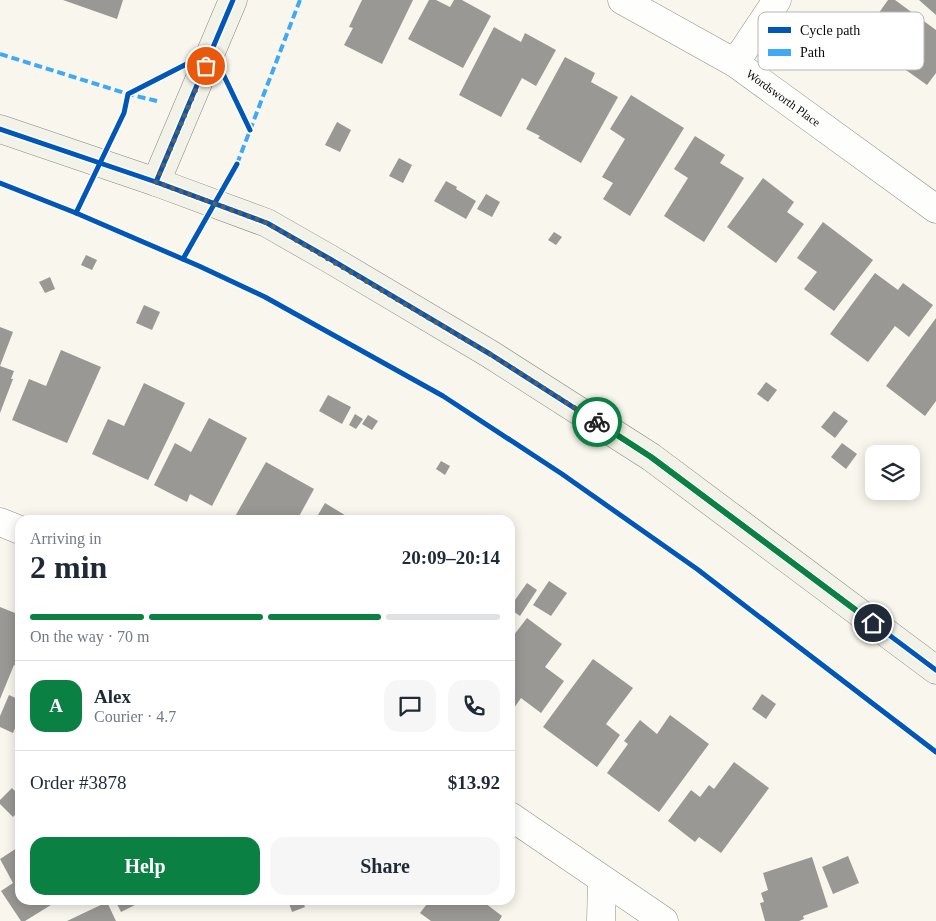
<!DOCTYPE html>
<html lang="en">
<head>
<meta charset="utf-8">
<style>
  :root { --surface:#fff; --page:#f6f6f7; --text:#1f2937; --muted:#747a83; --line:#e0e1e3; --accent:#0b8043 }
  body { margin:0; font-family:Georgia,serif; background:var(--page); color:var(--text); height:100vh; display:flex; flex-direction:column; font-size:19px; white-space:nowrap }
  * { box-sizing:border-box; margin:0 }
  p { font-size:16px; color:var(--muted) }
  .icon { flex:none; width:28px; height:28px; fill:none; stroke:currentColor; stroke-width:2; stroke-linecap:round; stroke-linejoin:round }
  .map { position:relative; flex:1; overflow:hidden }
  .drawer { position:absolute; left:15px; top:515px; width:500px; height:390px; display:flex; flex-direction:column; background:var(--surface); border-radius:15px; box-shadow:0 2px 12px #0003 }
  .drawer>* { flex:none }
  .fabs { position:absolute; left:865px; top:445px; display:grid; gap:10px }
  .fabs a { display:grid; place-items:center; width:55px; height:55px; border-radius:10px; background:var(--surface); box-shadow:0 2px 12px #0003; font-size:25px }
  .pin { position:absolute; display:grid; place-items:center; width:42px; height:42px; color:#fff; margin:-21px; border:2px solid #fff; border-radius:50%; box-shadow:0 1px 5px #0007 }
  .courier { position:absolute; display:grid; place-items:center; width:50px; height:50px; margin:-25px; border:4px solid #0b8043; border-radius:50%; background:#fff; color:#222; box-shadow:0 1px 6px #0007 }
  .summary em { font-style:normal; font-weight:600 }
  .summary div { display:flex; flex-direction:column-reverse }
  .summary { display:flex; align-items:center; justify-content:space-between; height:85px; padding:0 15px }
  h1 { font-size:32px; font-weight:600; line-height:38px }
  .bar { display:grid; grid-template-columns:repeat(4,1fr); gap:8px 5px; align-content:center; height:60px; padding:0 15px }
  .bar i { height:6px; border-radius:4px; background:var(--line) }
  .bar .selected { background:var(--accent) }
  .bar p { grid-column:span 4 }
  .line { display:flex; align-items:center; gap:12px; padding:0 15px; border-top:1px solid var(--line) }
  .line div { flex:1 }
  .round { display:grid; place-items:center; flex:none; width:52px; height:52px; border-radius:15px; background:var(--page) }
  .action { display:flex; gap:10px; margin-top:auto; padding:10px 15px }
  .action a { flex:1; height:58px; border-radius:15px; background:var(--accent); color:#fff; font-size:20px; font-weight:600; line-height:58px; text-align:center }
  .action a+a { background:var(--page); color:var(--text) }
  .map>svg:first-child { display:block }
  .building { fill:#9a9894 }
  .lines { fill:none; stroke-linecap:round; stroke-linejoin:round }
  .street-casing { stroke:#91908c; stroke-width:29 }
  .secondary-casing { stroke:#888783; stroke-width:29 }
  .street { stroke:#fefefc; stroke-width:28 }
  .secondary { stroke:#f3f2e8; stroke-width:28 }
  .quiet { stroke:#3fa9f5; stroke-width:4; stroke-dasharray:8 4; stroke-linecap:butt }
  .cycleway-casing { stroke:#fff; stroke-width:8 }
  .cycleway { stroke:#0057b8; stroke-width:5 }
  .done { stroke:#5d5d59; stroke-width:5; stroke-dasharray:0 9 }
  .route { stroke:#0b8043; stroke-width:6 }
  .labels { text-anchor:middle; stroke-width:5; stroke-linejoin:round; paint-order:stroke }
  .street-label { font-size:12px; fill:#0a0a0a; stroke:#fff }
  .key { fill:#fff; stroke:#b6b6b6; stroke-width:1 }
  .key-label { font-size:14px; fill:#0a0a0a }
</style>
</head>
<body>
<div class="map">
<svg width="936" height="921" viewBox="0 0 936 921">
  <rect width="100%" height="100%" fill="#f8f6ed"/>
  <!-- building -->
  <g class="building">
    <polygon points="63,0 123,0 117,19"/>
    <polygon points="362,0 413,0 382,64 344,45 353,28 349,27"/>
    <polygon points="429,0 436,0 450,7 454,0 462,0 491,16 463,68 408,39"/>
    <polygon points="888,0 895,0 936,30 936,73 927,85 861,38"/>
    <polygon points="919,0 936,0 936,15"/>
    <polygon points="494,27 521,42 525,33 556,50 536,86 522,78 501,117 459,95"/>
    <polygon points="565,57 595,73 591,82 618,97 581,163 538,138 540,136 526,129"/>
    <polygon points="631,95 684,128 630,216 603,199 613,183 602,177 625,139 610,129"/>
    <polygon points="337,122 351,130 340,152 325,145"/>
    <polygon points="695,136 725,155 720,163 744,178 704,242 664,216 688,178 674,169"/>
    <polygon points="399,158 412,165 403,183 389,176"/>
    <polygon points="763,178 794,202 787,212 804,224 776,263 727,227"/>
    <polygon points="446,181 457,187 456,189 476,201 466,219 434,201"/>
    <polygon points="486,194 500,202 492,217 477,209"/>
    <polygon points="823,222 873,260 834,311 804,289 817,272 797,258"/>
    <polygon points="554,232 562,237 556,245 548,240"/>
    <polygon points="86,255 97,260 92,270 81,265"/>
    <polygon points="875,273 898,290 903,283 933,305 909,337 895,326 868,362 830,334"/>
    <polygon points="50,277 55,289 45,293 39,282"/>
    <polygon points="144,305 160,312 152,330 136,323"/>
    <polygon points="936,318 936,401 925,416 886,386"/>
    <polygon points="0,327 13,332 0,366 14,371 11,379 13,379 0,413"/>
    <polygon points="61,350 101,367 67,443 12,420 29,379 46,386"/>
    <polygon points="766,382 777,390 768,402 757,394"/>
    <polygon points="144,383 185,403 148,480 92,454 108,419 124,426"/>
    <polygon points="328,395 351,407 342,424 319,411"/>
    <polygon points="834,411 848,421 835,438 821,427"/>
    <polygon points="355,414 363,419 356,429 349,425"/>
    <polygon points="368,415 378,421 372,430 362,424"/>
    <polygon points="209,418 247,438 212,506 190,494 187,502 154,485 175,443 191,452"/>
    <polygon points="842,443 857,454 846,469 831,457"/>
    <polygon points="441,461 450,466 445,475 436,469"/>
    <polygon points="266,462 314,489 297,520 233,520"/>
    <polygon points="325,503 353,520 315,520"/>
    <polygon points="549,581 567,593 551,616 533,605"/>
    <polygon points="527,583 537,590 520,616 510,609 510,607"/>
    <polygon points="0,607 20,615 20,668 14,665 0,699"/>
    <polygon points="527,618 562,644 545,667 564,681 541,713 521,698 514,708 510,705 510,640"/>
    <polygon points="593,659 633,688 606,724 620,735 597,767 543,727"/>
    <polygon points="762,694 776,704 766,719 752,709"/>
    <polygon points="9,695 20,700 20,717 13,733 0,727 0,716"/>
    <polygon points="670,715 709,744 659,812 607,773 628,744 624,741 640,720 657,734"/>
    <polygon points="734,762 769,788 721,853 699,837 695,842 668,821 691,790 700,797 709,785 714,789"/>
    <polygon points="12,788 20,796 20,810 13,817 0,804 0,800"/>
    <polygon points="20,846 20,900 59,900 25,921 21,921 1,891 13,883 0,859"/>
    <polygon points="848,856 859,883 833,894 822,867"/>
    <polygon points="812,857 828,907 803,916 804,919 799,921 765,921 760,903 764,902 761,893 768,890 763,873"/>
    <polygon points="115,900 136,900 137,904 121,912"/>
    <polygon points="288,900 302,900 305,907 292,912"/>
    <polygon points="430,900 481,900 502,916 499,921 431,921 420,913"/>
    <polygon points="107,902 116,921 67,921"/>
  </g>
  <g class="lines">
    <defs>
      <g id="street">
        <path id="s1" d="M622,0L735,63L936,209"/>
        <polyline points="735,63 777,0"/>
        <polyline points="0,522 20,530"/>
        <polyline points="510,816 664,921"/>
        <polyline points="601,921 602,880"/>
      </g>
      <g id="secondary">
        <polyline points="0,129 156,182 267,223 330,259 490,354 651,457 936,670"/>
        <polyline points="156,182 233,0"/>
      </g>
    </defs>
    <!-- street casing -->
    <use href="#street" class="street-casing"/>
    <!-- secondary casing -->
    <use href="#secondary" class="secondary-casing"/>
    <!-- street -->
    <use href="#street" class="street"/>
    <!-- secondary -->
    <use href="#secondary" class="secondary"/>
    <!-- quiet -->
    <g class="quiet">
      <polyline points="0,54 128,94 157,101"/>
      <polyline points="237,164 300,0"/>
    </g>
    <defs>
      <g id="cycleway">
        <polyline points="0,129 156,182 267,223 330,259 490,354 651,457 936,670"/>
        <polyline points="156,182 233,0"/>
        <polyline points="0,183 76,213 199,266 265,297 443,396 562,474 697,569 936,752"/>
        <polyline points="76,213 124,113 128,94 212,51 250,130"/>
        <polyline points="183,259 237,164"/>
      </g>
    </defs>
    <!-- cycleway casing -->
    <use href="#cycleway" class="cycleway-casing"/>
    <!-- cycleway -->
    <use href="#cycleway" class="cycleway"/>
  </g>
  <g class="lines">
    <!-- done -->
    <polyline class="done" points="206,66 156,182 267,223 490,354 597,422"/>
    <!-- route -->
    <polyline class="route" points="597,422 651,457 873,623"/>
  </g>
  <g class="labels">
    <!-- street labels -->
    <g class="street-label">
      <text dy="4" stroke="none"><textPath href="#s1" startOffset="189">Wordsworth Place</textPath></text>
    </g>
  </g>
  <!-- legend -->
  <rect x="758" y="12" width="166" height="58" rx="8" class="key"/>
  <rect x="768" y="27" width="23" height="6" fill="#0057b8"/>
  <rect x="768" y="49" width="23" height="7" fill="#3fa9f5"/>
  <g class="key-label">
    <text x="800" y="35">Cycle path</text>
    <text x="800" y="57">Path</text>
  </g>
</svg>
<div class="fabs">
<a><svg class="icon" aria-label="layers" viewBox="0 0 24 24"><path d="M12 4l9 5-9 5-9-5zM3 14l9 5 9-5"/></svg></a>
</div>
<div class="pin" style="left:206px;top:66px;background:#ea580c"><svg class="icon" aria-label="bag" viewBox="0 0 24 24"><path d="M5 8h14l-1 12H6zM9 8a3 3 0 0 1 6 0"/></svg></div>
<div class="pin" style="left:873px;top:623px;background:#1f2937"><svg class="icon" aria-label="home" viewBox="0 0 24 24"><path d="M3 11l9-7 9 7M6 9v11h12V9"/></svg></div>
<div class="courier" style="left:597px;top:422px"><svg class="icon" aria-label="bike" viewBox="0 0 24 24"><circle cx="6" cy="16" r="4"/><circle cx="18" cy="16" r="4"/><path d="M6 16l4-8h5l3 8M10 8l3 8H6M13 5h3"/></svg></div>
<section class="drawer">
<div class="summary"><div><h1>2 min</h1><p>Arriving in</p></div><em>20:09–20:14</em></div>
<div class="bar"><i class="selected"></i><i class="selected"></i><i class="selected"></i><i></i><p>On the way · 70 m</p></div>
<div class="line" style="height:90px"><b class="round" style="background:var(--accent);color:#fff">A</b><div><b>Alex</b><p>Courier · 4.7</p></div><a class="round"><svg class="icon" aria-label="chat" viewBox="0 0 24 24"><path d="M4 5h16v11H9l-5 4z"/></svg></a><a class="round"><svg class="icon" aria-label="phone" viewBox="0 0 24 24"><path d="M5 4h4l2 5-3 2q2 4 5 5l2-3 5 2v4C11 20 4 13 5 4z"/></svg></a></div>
<div class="line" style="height:65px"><div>Order #3878</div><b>$13.92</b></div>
<div class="action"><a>Help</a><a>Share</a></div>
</section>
</div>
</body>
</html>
